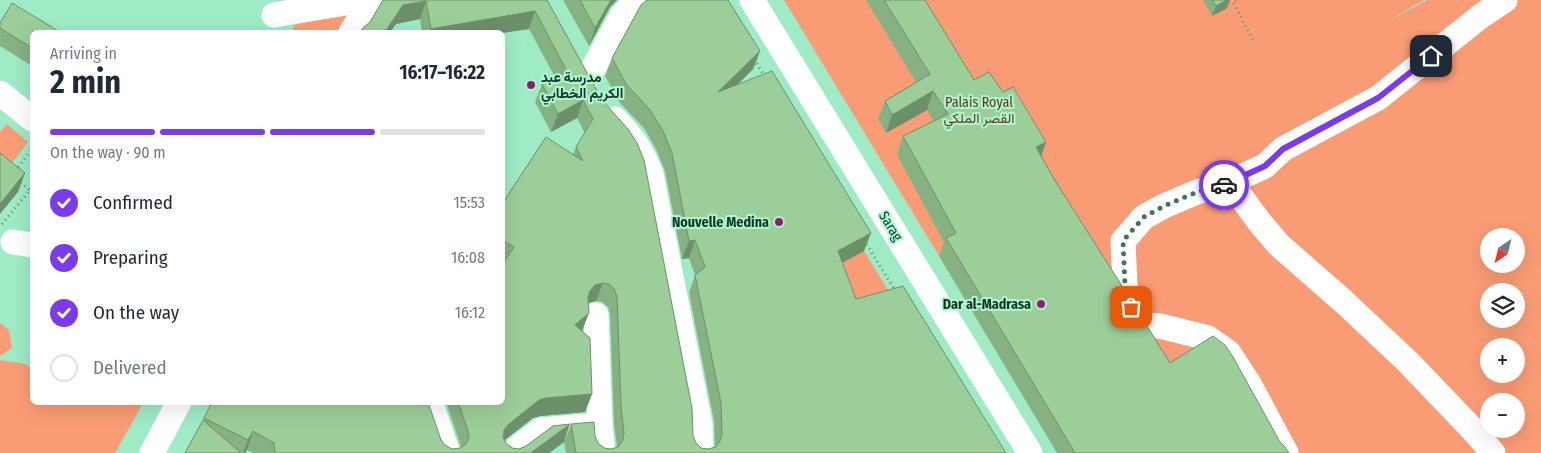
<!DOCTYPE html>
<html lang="en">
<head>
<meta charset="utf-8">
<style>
  :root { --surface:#fff; --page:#f6f6f7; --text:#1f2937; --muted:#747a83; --line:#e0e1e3; --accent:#7c3aed }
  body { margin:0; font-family:"Fira Sans Condensed",Vazirmatn,sans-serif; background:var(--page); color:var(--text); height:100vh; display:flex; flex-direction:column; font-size:19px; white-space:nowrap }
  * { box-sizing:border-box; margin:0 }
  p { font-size:16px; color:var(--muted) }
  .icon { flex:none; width:28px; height:28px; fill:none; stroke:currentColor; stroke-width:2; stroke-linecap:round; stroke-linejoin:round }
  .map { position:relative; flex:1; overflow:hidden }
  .drawer { position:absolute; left:30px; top:30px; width:475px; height:375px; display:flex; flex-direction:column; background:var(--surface); border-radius:8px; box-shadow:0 5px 20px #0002 }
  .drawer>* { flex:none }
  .needle { width:32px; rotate:215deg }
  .fabs { position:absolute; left:1480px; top:228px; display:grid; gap:10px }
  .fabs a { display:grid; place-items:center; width:45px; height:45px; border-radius:50%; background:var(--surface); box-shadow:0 5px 20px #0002; font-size:25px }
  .pin { position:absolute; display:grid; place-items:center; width:42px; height:42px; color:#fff; margin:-21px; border-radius:10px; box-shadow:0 2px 8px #0006 }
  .courier { position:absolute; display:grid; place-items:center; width:50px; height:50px; margin:-25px; border:4px solid #7c3aed; border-radius:50%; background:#fff; color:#222; box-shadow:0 1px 6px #0007 }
  .overview em { font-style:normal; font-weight:700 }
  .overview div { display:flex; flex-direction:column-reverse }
  .overview { display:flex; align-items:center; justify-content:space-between; height:85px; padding:0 20px }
  h1 { font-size:32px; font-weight:700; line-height:38px }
  .bar { display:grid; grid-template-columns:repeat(4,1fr); gap:8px 5px; align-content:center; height:60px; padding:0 20px }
  .bar i { height:6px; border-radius:4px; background:var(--line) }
  .bar .selected { background:var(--accent) }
  .bar p { grid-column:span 4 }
  ol { padding:0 20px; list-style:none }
  li { display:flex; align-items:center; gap:15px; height:55px }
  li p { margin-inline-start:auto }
  li .icon { padding:5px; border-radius:50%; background:var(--accent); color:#fff; stroke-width:4 }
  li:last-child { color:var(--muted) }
  li i { width:28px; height:28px; border:2px solid var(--line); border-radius:50% }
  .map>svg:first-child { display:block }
  .green { fill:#f99c75; fill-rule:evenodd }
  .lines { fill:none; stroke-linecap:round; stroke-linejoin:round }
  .path { stroke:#588f75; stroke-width:3; stroke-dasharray:1 4; stroke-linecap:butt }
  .minor { stroke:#fff; stroke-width:25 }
  .wall { fill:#85b183 }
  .shaded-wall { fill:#6c906a }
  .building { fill:#9bce98; stroke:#6c906a }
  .done { stroke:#44735d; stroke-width:5; stroke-dasharray:0 9 }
  .route { stroke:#7c3aed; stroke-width:6 }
  .poi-dot { fill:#951871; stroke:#abf8d3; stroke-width:2 }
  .labels { text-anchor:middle; stroke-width:4; stroke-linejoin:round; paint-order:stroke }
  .poi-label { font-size:14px; font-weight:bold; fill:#133325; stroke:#abf8d3; text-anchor:end }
  .park-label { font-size:14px; fill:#713114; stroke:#abf8d3 }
  .street-label { font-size:14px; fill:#133325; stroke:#abf8d3 }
</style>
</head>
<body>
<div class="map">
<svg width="1541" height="453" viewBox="0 0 1541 453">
  <rect width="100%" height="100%" fill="#9eebc6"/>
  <!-- green -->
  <g class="green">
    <path d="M784,0H1424L1383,24L1427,0H1541V453H1272L1164,381L949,251L939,256ZM1489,236H1516V264H1489ZM1489,291H1516V319H1489ZM1489,346H1516V374H1489ZM1489,401H1516V429H1489Z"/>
    <polygon points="349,15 338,32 291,32 295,25 299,23"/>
    <polygon points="7,124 28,142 12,163 0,153 0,132"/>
    <polygon points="864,251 897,304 849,317 831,269"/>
    <polygon points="0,323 9,330 12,348 0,356"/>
    <polygon points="0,360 26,364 32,369 32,402 143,403 115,453 0,453"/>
  </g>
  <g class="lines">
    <!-- path -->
    <g class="path">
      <polyline points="1236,0 1233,2 1253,40"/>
      <polyline points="754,59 765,77"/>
      <polyline points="15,171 32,149"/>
      <polyline points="2,224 30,190 18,180"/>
      <polyline points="864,240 895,290"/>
    </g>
    <!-- minor -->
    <g class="minor">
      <polyline points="752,0 1030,453"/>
      <polyline points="274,15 363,0"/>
      <polyline points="351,32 372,0"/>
      <polyline points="589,76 623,14 632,6 633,0"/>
      <polyline points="0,93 32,119"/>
      <path d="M615,119C633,138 641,149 651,174L700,424L701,453"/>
      <polyline points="1230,182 1261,224 1279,245 1343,301 1408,362 1475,432 1493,453"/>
      <polyline points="13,242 32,245"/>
      <polyline points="596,315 600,425 603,453"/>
      <polyline points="429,402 432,407 448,453"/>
      <polyline points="152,453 179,402"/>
      <polyline points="511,453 541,430 600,425"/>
      <polyline points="1286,453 1248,382 1229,353 1208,338 1160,326 1144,325 1131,307 1125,285 1123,241 1144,217 1164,206 1197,192 1223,185 1265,166 1283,149 1378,98 1481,16 1505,0"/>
    </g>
  </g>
  <!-- wall -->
  <g class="wall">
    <polygon points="383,0 547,0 602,100 693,436 696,443 701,448 708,449 715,447 714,421 689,293 695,275 689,258 682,259 665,171 656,149 644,128 620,103 605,76 612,58 760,51 753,69 737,85 864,251 842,263 856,299 1006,453 566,453 564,442 571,424 595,436 598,443 604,448 611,449 617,447 614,424 610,314 608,307 602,302 596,301 588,303 582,332 592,394 585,412 540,416 533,418 505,440 506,443 512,448 519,449 564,442 549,453 253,453 247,450 245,453 185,453 204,418 441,440 445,445 452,449 460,448 461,447 446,402 502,402 504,263 502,262 502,204 573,154 576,147 585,133 577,118 551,132 535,102 542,84 555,77 529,29 502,33 502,32 422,32 420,19 396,24 390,32 360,32 370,22"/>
    <polygon points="563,0 617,0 610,7 589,46"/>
    <polygon points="866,0 925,0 974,80 1041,156 1126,297 1170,363 1280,442 1289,453 1057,453 939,256 944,242 897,155 903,136 934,121 927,110 886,133 878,119 885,101 916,82"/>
    <polygon points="1203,0 1230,0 1227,8 1212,16"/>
    <polygon points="0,23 32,32 32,66 0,46"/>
  </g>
  <!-- shaded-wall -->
  <g class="shaded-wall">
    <polygon points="611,0 617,0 610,7 589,46 595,28"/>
    <polygon points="1227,0 1230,0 1227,8 1212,16 1216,6"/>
    <polygon points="426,1 420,19 396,24 390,32 385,32 403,5"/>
    <polygon points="535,11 529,29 502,33 502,32 430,32 431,29"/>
    <polygon points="760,51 753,69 712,110 718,92"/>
    <polygon points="933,91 927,110 886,133 892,115"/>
    <polygon points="583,100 577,118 551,132 558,114"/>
    <polygon points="1046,142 1040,160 1036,147"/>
    <polygon points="25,173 18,192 0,214 0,204"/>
    <polygon points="871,233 864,251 831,269 838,251"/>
    <polygon points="695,240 689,258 682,259 689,241"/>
    <polygon points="603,283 596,301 588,303 583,309 590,291 595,285"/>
    <polygon points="589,313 582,331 568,343 575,325"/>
    <polygon points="592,394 585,412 540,416 533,418 502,442 504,430 509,424 539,400 546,398"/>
    <polygon points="570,424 564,442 549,453 531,453"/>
    <polygon points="253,431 247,450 245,453 243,453 248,440"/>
  </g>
  <!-- building -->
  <g class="building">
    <polygon points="383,0 547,0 602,100 628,129 637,143 644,160 692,408 693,436 696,443 701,448 708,449 716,447 720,441 722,434 721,403 695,275 705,267 695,240 689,241 672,153 663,131 650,110 626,84 612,58 641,5 647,0 728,0 760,51 718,92 772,71 871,233 838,251 856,299 903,286 1006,453 576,453 571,424 594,422 595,436 598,443 604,448 611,449 618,447 623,440 624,433 621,406 617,296 614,289 609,284 603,283 595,285 590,291 588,297 589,313 575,325 590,338 592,394 546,398 539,400 509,424 504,430 503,437 506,443 512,448 519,449 526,446 553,426 570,424 532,452 532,453 275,453 274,443 253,431 248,440 204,418 212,402 428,402 441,440 445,445 452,449 460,448 466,444 469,437 468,431 458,402 502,402 502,265 514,247 502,240 502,204 546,137 583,161 576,147 593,119 583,100 558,114 542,84 567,71 535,11 431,29 426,1 403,5 385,32 360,32 364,27 370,22"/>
    <polygon points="580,0 611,0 595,28"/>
    <polygon points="884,0 925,0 974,80 989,72 1003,92 1013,87 1046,142 1036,147 1054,179 1122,286 1126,297 1142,318 1170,363 1213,336 1225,345 1233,357 1280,442 1285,447 1289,453 1075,453 946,238 956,233 903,136 948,114 933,91 892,115 885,101 930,74"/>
    <polygon points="1212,0 1227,0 1216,6"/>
    <polygon points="12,3 60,32 32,32 32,48 0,28 0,23"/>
    <polygon points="0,153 25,173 0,204"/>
    <polygon points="203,420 241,453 185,453"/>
  </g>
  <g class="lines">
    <!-- done -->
    <polyline class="done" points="1131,307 1125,285 1123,241 1144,217 1164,206 1197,192 1224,185"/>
    <!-- route -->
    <polyline class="route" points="1224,185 1265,166 1283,149 1378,98 1431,56"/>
  </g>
  <!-- markers -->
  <g class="poi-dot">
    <circle cx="531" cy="85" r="5"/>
    <circle cx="779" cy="222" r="5"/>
    <circle cx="1041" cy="304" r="5"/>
  </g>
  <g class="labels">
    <!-- poi labels -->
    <g class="poi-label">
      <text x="541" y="82" text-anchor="start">مدرسة عبد<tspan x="541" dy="16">الكريم الخطابي</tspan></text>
      <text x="769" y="227">Nouvelle Medina</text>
      <text x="1031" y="309">Dar al-Madrasa</text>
    </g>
    <!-- park labels -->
    <g class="park-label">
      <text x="979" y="107">Palais Royal<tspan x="979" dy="16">القصر الملكي</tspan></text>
    </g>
    <!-- street labels -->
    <g class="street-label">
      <text transform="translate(891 226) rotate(59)" y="5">Sarag</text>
    </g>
  </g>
</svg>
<div class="fabs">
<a><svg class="needle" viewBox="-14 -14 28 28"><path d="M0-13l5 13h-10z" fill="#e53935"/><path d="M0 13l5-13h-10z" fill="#747a83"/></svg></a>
<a><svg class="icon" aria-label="layers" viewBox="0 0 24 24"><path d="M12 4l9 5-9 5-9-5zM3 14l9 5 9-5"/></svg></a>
<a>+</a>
<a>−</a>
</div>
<div class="pin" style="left:1131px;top:307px;background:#ea580c"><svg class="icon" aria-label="bag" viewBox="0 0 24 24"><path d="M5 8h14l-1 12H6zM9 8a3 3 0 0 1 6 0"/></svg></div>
<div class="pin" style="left:1431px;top:56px;background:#1f2937"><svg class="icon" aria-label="home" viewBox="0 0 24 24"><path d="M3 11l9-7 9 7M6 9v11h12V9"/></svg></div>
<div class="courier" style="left:1224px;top:185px"><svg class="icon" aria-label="car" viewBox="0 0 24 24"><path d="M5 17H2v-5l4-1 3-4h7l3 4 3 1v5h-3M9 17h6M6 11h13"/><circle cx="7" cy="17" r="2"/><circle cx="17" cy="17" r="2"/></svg></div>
<section class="drawer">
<div class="overview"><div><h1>2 min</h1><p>Arriving in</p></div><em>16:17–16:22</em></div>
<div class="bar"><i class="selected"></i><i class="selected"></i><i class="selected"></i><i></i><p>On the way · 90 m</p></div>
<ol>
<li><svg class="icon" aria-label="check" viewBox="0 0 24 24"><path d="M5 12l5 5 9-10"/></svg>Confirmed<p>15:53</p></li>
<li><svg class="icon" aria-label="check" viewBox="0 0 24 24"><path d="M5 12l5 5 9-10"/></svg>Preparing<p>16:08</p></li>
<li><svg class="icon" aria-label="check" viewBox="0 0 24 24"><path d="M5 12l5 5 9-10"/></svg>On the way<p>16:12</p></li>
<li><i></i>Delivered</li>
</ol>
</section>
</div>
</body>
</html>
